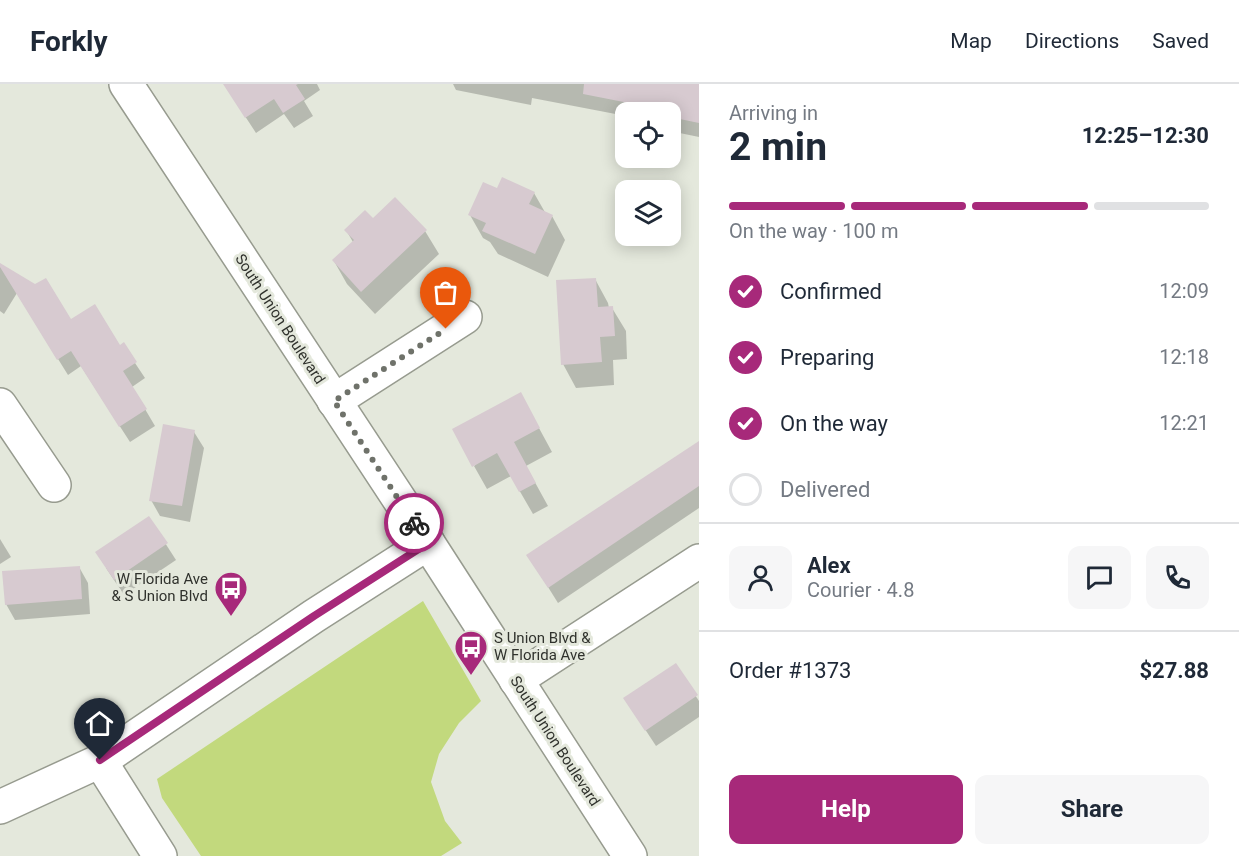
<!DOCTYPE html>
<html lang="en">
<head>
<meta charset="utf-8">
<style>
  :root { --surface:#fff; --page:#f6f6f7; --text:#1f2937; --muted:#747a83; --line:#e0e1e3; --accent:#a7297a }
  body { margin:0; font-family:Roboto,sans-serif; background:var(--page); color:var(--text); height:100vh; display:flex; flex-direction:column; font-size:22px; white-space:nowrap }
  * { box-sizing:border-box; margin:0 }
  p { font-size:20px; color:var(--muted) }
  .icon { flex:none; width:33px; height:33px; fill:none; stroke:currentColor; stroke-width:2; stroke-linecap:round; stroke-linejoin:round }
  .map { position:relative; flex:1; overflow:hidden }
  .sheet { display:flex; flex-direction:column; background:var(--surface); width:540px }
  .sheet>* { flex:none }
  .controls { position:absolute; left:615px; top:18px; display:grid; gap:12px }
  .controls a { display:grid; place-items:center; width:66px; height:66px; border-radius:12px; background:var(--surface); box-shadow:0 3px 15px #0003; font-size:30px }
  .pin { position:absolute; display:grid; place-items:center; width:51px; height:51px; color:#fff; margin:-62px -26px; border-radius:50% 50% 50% 0; rotate:-45deg; box-shadow:0 0 6px #0007 }
  .pin .icon { rotate:45deg }
  .courier { position:absolute; display:grid; place-items:center; width:60px; height:60px; margin:-30px; border:4px solid #a7297a; border-radius:50%; background:#fff; color:#222; box-shadow:0 2px 8px #0007 }
  .summary em { font-style:normal; font-weight:700 }
  .summary div { display:flex; flex-direction:column-reverse }
  .summary { display:flex; align-items:center; justify-content:space-between; height:102px; padding:0 30px }
  h1 { font-size:39px; font-weight:700; line-height:45px }
  .bar { display:grid; grid-template-columns:repeat(4,1fr); gap:9px 6px; align-content:center; height:72px; padding:0 30px }
  .bar i { height:8px; border-radius:4px; background:var(--line) }
  .bar .on { background:var(--accent) }
  .bar p { grid-column:span 4 }
  .line { display:flex; align-items:center; gap:15px; padding:0 30px; border-top:2px solid var(--line) }
  .line div { flex:1 }
  .round { display:grid; place-items:center; flex:none; width:63px; height:63px; border-radius:12px; background:var(--page) }
  ol { padding:0 30px; list-style:none }
  li { display:flex; align-items:center; gap:18px; height:66px }
  li p { margin-inline-start:auto }
  li .icon { padding:6px; border-radius:50%; background:var(--accent); color:#fff; stroke-width:4 }
  li:last-child { color:var(--muted) }
  li i { width:33px; height:33px; border:3px solid var(--line); border-radius:50% }
  .action { display:flex; gap:12px; margin-top:auto; padding:12px 30px }
  .action a { flex:1; height:69px; border-radius:12px; background:var(--accent); color:#fff; font-size:24px; font-weight:700; line-height:69px; text-align:center }
  .action a+a { background:var(--page); color:var(--text) }
  header { display:flex; align-items:center; gap:36px; box-sizing:border-box; height:84px; padding:0 30px; background:var(--surface); border-bottom:2px solid var(--line) }
  header strong { font-size:28px }
  nav { display:flex; gap:33px; margin-inline-start:auto; font-size:21px }
  main { display:flex; flex:1; min-height:0 }
  .map>svg:first-child { display:block }
  .green { fill:#c2d97d }
  .shadow { fill:#0003 }
  .building { fill:#d7cad0 }
  .lines { fill:none; stroke-linecap:round; stroke-linejoin:round }
  .minor-casing { stroke:#979b8f; stroke-width:36 }
  .major-casing { stroke:#979b8f; stroke-width:36 }
  .minor { stroke:#fff; stroke-width:33 }
  .major { stroke:#fff; stroke-width:33 }
  .done { stroke:#6f726a; stroke-width:6; stroke-dasharray:0 10.8 }
  .route { stroke:#a7297a; stroke-width:8 }
  .labels { text-anchor:middle; stroke-width:6; stroke-linejoin:round; paint-order:stroke }
  .street-label { font-size:15px; fill:#30322d; stroke:#e4e8dc }
  .poi-label { font-size:15px; fill:#30322d; stroke:#e4e8dc; text-anchor:end }
</style>
</head>
<body>
<header>
<strong>Forkly</strong>
<nav><a>Map</a><a>Directions</a><a>Saved</a></nav>
</header>
<main>
<div class="map">
<svg width="699" height="772" viewBox="0 0 699 772">
  <rect width="100%" height="100%" fill="#e4e8dc"/>
  <!-- green -->
  <polygon class="green" points="423,517 481,617 459,639 439,670 431,698 445,737 462,759 441,772 201,772 162,714 157,695"/>
  <!-- shadow -->
  <g class="shadow">
    <polygon points="224,0 317,0 320,6 304,17 313,32 294,44 284,30 256,49"/>
    <polygon points="453,0 699,0 699,53 670,47 670,28 626,28 626,32 532,14 531,21 456,6"/>
    <polygon points="498,106 534,109 546,130 552,132 565,156 548,193 498,170 490,158 483,154 470,131"/>
    <polygon points="373,136 425,147 439,170 375,230 347,200 334,177 353,158 346,146"/>
    <polygon points="0,180 71,237 120,263 135,279 145,294 132,303 155,342 130,358 81,282 68,291 17,209 4,230 0,227"/>
    <polygon points="595,195 608,219 609,224 612,224 626,247 627,275 613,276 614,301 576,304 563,280"/>
    <polygon points="533,333 552,368 526,382 548,422 533,430 511,392 487,405 474,382"/>
    <polygon points="194,348 204,364 190,438 160,432 151,416"/>
    <polygon points="699,359 699,424 558,519 538,487"/>
    <polygon points="149,434 176,476 124,511 106,484"/>
    <polygon points="0,455 11,473 0,480"/>
    <polygon points="79,483 88,499 90,530 15,536 6,520"/>
    <polygon points="675,581 699,617 699,633 656,662 635,630"/>
  </g>
  <!-- building -->
  <g class="building">
    <polygon points="223,0 298,0 296,1 305,15 283,29 274,15 245,34"/>
    <polygon points="584,0 699,0 699,39 670,33 670,28 638,28 639,21 583,10"/>
    <polygon points="502,93 535,108 529,120 553,131 535,170 482,147 486,139 468,131 483,98 497,104"/>
    <polygon points="395,113 427,146 361,208 332,176 354,156 344,146 365,126 373,134"/>
    <polygon points="0,179 35,200 46,194 71,235 95,220 120,261 124,258 137,278 123,287 147,325 119,343 71,267 57,276 0,183"/>
    <polygon points="596,194 598,223 613,222 615,252 600,253 602,278 561,281 556,196"/>
    <polygon points="521,308 540,344 514,358 536,399 519,408 497,369 472,383 452,345"/>
    <polygon points="163,340 195,346 182,422 149,417"/>
    <polygon points="699,357 699,402 548,504 526,471"/>
    <polygon points="149,432 168,459 114,496 95,468"/>
    <polygon points="80,482 82,515 5,521 2,487"/>
    <polygon points="676,579 698,611 645,647 623,614"/>
  </g>
  <g class="lines">
    <defs>
      <g id="minor">
        <polyline points="334,317 465,233"/>
        <polyline points="0,321 54,401"/>
        <polyline points="516,596 699,477"/>
        <polyline points="100,677 160,772"/>
        <polyline points="0,723 100,677 314,532 428,459"/>
      </g>
      <polyline id="major" points="126,0 428,459 630,772"/>
    </defs>
    <!-- minor casing -->
    <use href="#minor" class="minor-casing"/>
    <!-- major casing -->
    <use href="#major" class="major-casing"/>
    <!-- minor -->
    <use href="#minor" class="minor"/>
    <!-- major -->
    <use href="#major" class="major"/>
  </g>
  <g class="lines">
    <!-- done -->
    <polyline class="done" points="414,439 334,317 446,245"/>
    <!-- route -->
    <polyline class="route" points="100,676 314,532 428,459 414,439"/>
  </g>
  <!-- icons -->
  <defs>
    <symbol id="bus-pin" viewBox="-11 -11 22 30"><path d="M0 17L-7.5 6A9.5 9.5 0 1 1 7.5 6Z" fill="#a7297a" stroke="#e4e8dc"/><path d="M-5-6H5V4H4V6H2V4H-2V6H-4V4H-5ZM-3.5-4V0h7V-4ZM-3.5 1.2v1.5H-2V1.2ZM2 1.2v1.5H3.5V1.2Z" fill="#fff"/></symbol>
  </defs>
  <g fill-rule="evenodd">
    <use href="#bus-pin" x="212" y="485" width="38" height="52"/>
    <use href="#bus-pin" x="452" y="544" width="38" height="52"/>
  </g>
  <g class="labels">
    <!-- street labels -->
    <g class="street-label">
      <text transform="translate(280 235) rotate(57)" y="5">South Union Boulevard</text>
      <text transform="translate(555 657) rotate(57)" y="5">South Union Boulevard</text>
    </g>
    <!-- poi labels -->
    <g class="poi-label">
      <text x="208" y="500">W Florida Ave<tspan x="208" dy="17">&amp; S Union Blvd</tspan></text>
      <text x="494" y="559" text-anchor="start">S Union Blvd &amp;<tspan x="494" dy="17">W Florida Ave</tspan></text>
    </g>
  </g>
</svg>
<div class="controls">
<a><svg class="icon" aria-label="locate" viewBox="0 0 24 24"><circle cx="12" cy="12" r="6"/><path d="M12 2v4M12 18v4M2 12h4M18 12h4"/></svg></a>
<a><svg class="icon" aria-label="layers" viewBox="0 0 24 24"><path d="M12 4l9 5-9 5-9-5zM3 14l9 5 9-5"/></svg></a>
</div>
<div class="pin" style="left:446px;top:245px;background:#ea580c"><svg class="icon" aria-label="bag" viewBox="0 0 24 24"><path d="M5 8h14l-1 12H6zM9 8a3 3 0 0 1 6 0"/></svg></div>
<div class="pin" style="left:100px;top:676px;background:#1f2937"><svg class="icon" aria-label="home" viewBox="0 0 24 24"><path d="M3 11l9-7 9 7M6 9v11h12V9"/></svg></div>
<div class="courier" style="left:414px;top:439px"><svg class="icon" aria-label="bike" viewBox="0 0 24 24"><circle cx="6" cy="16" r="4"/><circle cx="18" cy="16" r="4"/><path d="M6 16l4-8h5l3 8M10 8l3 8H6M13 5h3"/></svg></div>
</div>
<section class="sheet">
<div class="summary"><div><h1>2 min</h1><p>Arriving in</p></div><em>12:25–12:30</em></div>
<div class="bar"><i class="on"></i><i class="on"></i><i class="on"></i><i></i><p>On the way · 100 m</p></div>
<ol>
<li><svg class="icon" aria-label="check" viewBox="0 0 24 24"><path d="M5 12l5 5 9-10"/></svg>Confirmed<p>12:09</p></li>
<li><svg class="icon" aria-label="check" viewBox="0 0 24 24"><path d="M5 12l5 5 9-10"/></svg>Preparing<p>12:18</p></li>
<li><svg class="icon" aria-label="check" viewBox="0 0 24 24"><path d="M5 12l5 5 9-10"/></svg>On the way<p>12:21</p></li>
<li><i></i>Delivered</li>
</ol>
<div class="line" style="height:108px"><a class="round"><svg class="icon" aria-label="person" viewBox="0 0 24 24"><circle cx="12" cy="8" r="4"/><path d="M4 21q1-7 8-7t8 7"/></svg></a><div><b>Alex</b><p>Courier · 4.8</p></div><a class="round"><svg class="icon" aria-label="chat" viewBox="0 0 24 24"><path d="M4 5h16v11H9l-5 4z"/></svg></a><a class="round"><svg class="icon" aria-label="phone" viewBox="0 0 24 24"><path d="M5 4h4l2 5-3 2q2 4 5 5l2-3 5 2v4C11 20 4 13 5 4z"/></svg></a></div>
<div class="line" style="height:78px"><div>Order #1373</div><b>$27.88</b></div>
<div class="action"><a>Help</a><a>Share</a></div>
</section>
</main>
</body>
</html>
